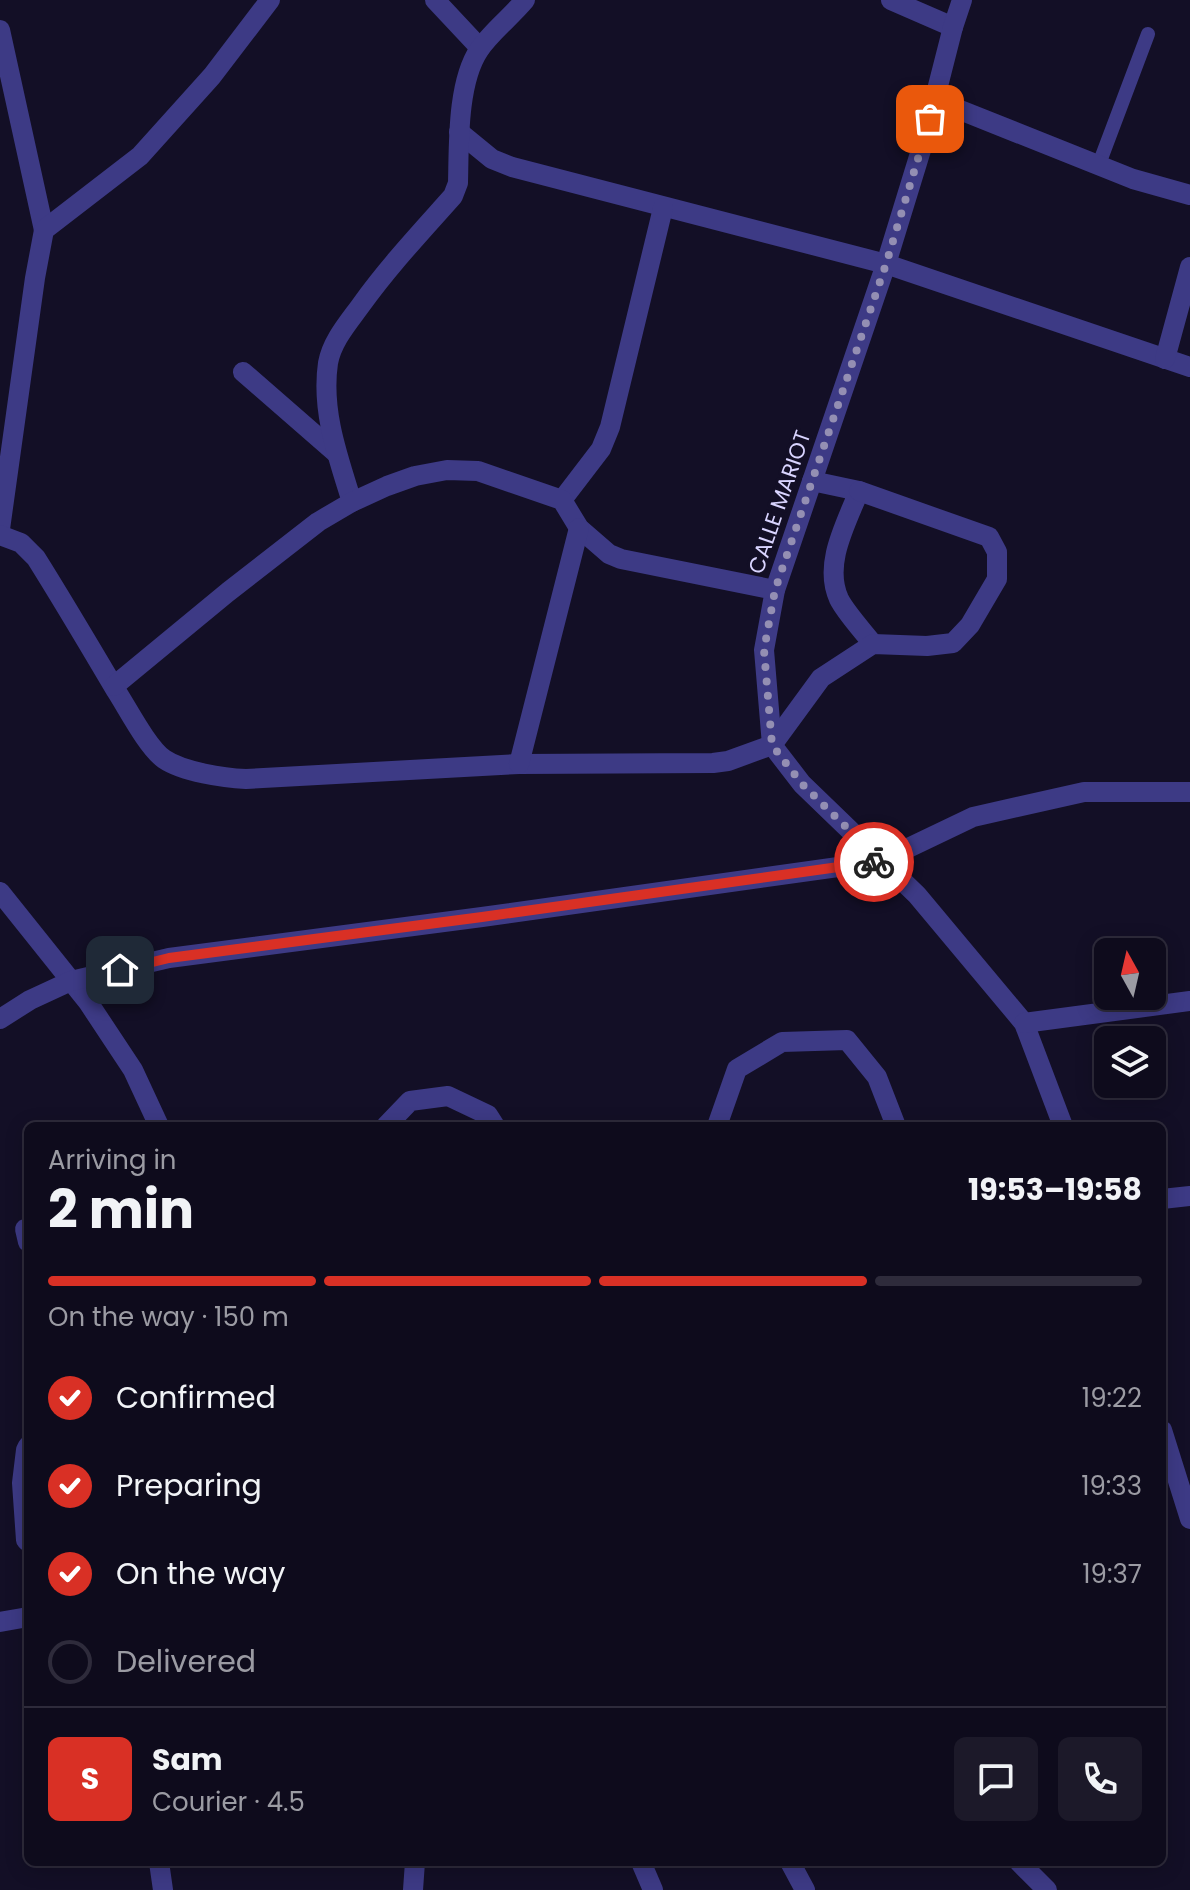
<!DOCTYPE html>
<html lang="en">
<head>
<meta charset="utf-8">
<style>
  :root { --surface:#0e0b1c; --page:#1c1929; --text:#f1f3f6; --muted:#9b9ba3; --line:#2e2b3b; --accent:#d93025 }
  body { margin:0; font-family:Poppins,sans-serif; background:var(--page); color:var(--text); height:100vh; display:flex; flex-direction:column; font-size:30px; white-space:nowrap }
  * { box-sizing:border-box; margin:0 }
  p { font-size:26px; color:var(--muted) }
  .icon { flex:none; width:44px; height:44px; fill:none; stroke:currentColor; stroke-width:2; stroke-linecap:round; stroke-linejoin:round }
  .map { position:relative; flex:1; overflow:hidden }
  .panel { position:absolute; left:24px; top:1122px; width:1142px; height:744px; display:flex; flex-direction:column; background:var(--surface); border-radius:12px; box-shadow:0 4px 20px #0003,0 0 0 2px var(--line) }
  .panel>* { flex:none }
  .needle { width:52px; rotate:352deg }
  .fabs { position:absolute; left:1094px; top:938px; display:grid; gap:16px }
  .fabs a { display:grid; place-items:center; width:72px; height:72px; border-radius:12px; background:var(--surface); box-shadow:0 4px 20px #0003,0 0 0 2px var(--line); font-size:40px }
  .pin { position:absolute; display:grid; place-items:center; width:68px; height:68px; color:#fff; margin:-34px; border-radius:16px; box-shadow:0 4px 12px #0006 }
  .courier { position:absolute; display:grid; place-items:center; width:80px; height:80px; margin:-40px; border:6px solid #d93025; border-radius:50%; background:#fff; color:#222; box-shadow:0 2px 10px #0007 }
  .head em { font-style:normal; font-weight:700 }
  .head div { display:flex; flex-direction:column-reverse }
  .head { display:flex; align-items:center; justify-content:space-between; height:136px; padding:0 24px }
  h1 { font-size:52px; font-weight:700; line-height:60px }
  .bar { display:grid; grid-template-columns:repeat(4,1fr); gap:12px 8px; align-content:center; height:96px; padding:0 24px }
  .bar i { height:10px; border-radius:6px; background:var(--line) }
  .bar .active { background:var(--accent) }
  .bar p { grid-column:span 4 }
  .line { display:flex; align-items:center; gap:20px; padding:0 24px; border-top:2px solid var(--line) }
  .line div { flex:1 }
  .round { display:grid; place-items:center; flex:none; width:84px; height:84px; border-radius:12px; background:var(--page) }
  ol { padding:0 24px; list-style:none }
  li { display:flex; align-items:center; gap:24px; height:88px }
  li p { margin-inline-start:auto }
  li .icon { padding:8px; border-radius:50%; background:var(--accent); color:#fff; stroke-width:4 }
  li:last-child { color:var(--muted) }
  li i { width:44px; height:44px; border:4px solid var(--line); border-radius:50% }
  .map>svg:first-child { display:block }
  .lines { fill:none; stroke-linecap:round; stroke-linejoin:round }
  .lane { stroke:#3d3a85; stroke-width:14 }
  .street { stroke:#3d3a85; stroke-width:20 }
  .done { stroke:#948fb3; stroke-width:8; stroke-dasharray:0 14.4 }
  .route { stroke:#d93025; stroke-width:10 }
  .labels { text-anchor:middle; stroke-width:6; stroke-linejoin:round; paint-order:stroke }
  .street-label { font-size:22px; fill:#d9d4ff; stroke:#130f26 }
</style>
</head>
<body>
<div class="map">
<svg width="1190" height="1890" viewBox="0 0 1190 1890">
  <rect width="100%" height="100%" fill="#130f26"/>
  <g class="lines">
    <!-- lane -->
    <polyline class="lane" points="1099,164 1148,34"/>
    <!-- street -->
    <g class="street">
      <polyline points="435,0 480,48"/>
      <polyline points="891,0 953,27"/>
      <polyline points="962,0 953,27 925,137 886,264 775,590 764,650 772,745 802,784 917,895 1024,1023 1063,1126"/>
      <polyline points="0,30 44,230"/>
      <polyline points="935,100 1133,179 1190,195"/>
      <polyline points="459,132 492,159 512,167 886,264 1190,367"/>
      <polyline points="1165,359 1190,267"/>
      <polyline points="243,372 336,453"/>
      <path d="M812,481L859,491C846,524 823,564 839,599C846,613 863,631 873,644"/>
      <polyline points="562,500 601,449 610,427 663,208"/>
      <path d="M352,502C338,457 321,411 328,363C332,341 348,323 361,305C389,266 421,232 453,196L458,183C459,145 457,83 479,50C491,32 511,17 525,0"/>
      <polyline points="0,529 35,278 44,230 140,156 212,76 270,0"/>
      <path d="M0,535L21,543L36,558C63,601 89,645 115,689C127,707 147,747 164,759C183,772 224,778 246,779L519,764L713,763L728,761L772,745L821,678L873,644L927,646L953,643L970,625L997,579V552L989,537L859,491"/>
      <polyline points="114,686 228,592 318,522 352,502 387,486 415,476 447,470 478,471 562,500 579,528 609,554 621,559 775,590"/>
      <polyline points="519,764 579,528"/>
      <polyline points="0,892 88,1002 133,1070 159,1126"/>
      <polyline points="0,1019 30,1000 71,981 169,958 482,917 881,861 973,817 1084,792 1190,792"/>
      <polyline points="1024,1023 1190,1001"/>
      <polyline points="386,1126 410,1101 448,1096 488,1115 495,1126"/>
      <polyline points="717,1126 737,1069 782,1042 847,1040 877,1077 896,1126"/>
      <polyline points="1162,1199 1190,1196"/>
      <polyline points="25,1229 28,1242"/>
      <polyline points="1162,1430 1190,1519"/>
      <polyline points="28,1446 26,1450 22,1483 26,1540 28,1542"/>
      <polyline points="0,1622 28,1617"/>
      <polyline points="159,1862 163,1890"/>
      <polyline points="641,1862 653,1890"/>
      <polyline points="790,1862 805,1890"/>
      <polyline points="1019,1862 1047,1890"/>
      <polyline points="413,1890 415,1862"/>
    </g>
  </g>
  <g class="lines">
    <!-- done -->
    <polyline class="done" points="874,862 881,861 802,784 772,745 764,650 775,590 886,264 930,119"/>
    <!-- route -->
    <polyline class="route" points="120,970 169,958 482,917 874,862"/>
  </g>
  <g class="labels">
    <!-- street labels -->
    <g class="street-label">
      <text transform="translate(779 502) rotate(-71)" y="8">CALLE MARIOT</text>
    </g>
  </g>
</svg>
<div class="fabs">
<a><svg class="needle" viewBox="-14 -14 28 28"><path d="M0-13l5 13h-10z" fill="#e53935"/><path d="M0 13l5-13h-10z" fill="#9b9ba3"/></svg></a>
<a><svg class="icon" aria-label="layers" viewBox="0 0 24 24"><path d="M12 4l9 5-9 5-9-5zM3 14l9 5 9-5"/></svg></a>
</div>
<div class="pin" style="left:930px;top:119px;background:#ea580c"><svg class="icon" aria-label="bag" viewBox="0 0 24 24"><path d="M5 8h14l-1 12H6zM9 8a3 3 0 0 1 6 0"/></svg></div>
<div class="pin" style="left:120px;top:970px;background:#1f2937"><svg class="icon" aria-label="home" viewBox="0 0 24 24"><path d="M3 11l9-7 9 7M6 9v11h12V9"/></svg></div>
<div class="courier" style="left:874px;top:862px"><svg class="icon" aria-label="bike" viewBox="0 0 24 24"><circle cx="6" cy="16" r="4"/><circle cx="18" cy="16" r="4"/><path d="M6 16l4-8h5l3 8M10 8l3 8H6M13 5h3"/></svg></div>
<section class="panel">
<div class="head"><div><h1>2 min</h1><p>Arriving in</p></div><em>19:53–19:58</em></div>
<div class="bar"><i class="active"></i><i class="active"></i><i class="active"></i><i></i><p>On the way · 150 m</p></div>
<ol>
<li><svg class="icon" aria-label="check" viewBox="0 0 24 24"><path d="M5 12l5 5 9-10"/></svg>Confirmed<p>19:22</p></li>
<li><svg class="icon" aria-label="check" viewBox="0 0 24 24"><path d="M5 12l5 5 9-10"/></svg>Preparing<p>19:33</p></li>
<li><svg class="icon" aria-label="check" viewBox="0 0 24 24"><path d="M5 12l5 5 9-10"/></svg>On the way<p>19:37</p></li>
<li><i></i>Delivered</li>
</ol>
<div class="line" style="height:144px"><b class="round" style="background:var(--accent);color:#fff">S</b><div><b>Sam</b><p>Courier · 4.5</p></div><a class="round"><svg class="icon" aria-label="chat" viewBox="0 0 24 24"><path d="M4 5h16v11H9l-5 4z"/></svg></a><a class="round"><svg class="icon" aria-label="phone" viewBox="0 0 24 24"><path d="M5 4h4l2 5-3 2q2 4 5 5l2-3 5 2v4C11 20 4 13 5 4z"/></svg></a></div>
</section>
</div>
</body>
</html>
